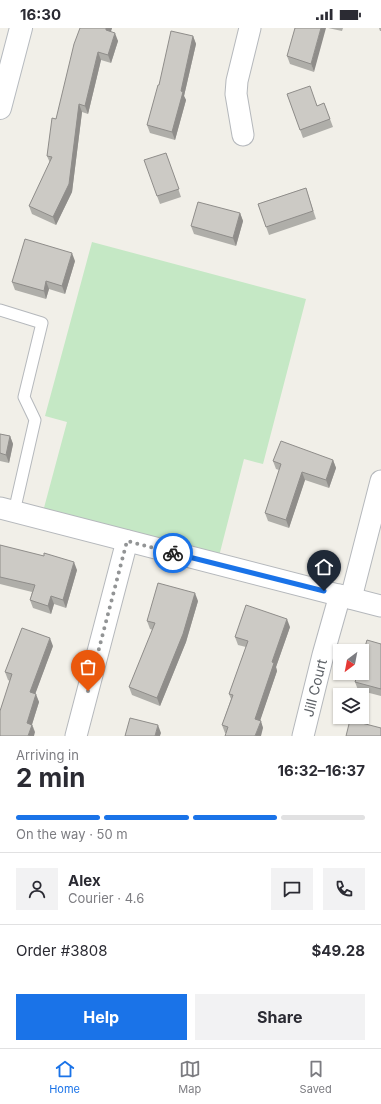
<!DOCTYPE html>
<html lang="en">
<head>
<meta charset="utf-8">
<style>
  :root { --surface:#fff; --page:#f2f2f3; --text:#2b2b33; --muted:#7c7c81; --line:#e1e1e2; --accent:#1a73e8 }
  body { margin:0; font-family:Inter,sans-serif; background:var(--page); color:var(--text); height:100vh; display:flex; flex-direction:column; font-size:15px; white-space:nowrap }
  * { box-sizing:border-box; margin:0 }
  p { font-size:13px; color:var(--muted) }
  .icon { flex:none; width:22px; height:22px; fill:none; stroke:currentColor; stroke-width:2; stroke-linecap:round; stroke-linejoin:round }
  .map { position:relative; height:708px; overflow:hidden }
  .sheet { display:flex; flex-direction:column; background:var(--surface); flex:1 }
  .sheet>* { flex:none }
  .needle { width:26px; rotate:212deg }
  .buttons { position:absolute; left:333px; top:616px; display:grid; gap:8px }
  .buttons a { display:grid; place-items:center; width:36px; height:36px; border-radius:0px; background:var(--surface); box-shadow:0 1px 3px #0004; font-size:20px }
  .pin { position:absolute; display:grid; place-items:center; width:34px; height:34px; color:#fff; margin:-41px -17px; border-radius:50% 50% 50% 0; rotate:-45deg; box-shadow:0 0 4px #0007 }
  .pin .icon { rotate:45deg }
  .courier { position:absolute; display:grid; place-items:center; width:40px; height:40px; margin:-20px; border:3px solid #1a73e8; border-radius:50%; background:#fff; color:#222; box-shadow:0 1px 5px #0007 }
  .summary em { font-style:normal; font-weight:700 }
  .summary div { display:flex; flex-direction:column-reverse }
  .summary { display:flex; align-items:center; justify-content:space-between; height:68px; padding:0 16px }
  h1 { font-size:26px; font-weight:700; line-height:30px }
  .bar { display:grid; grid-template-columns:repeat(4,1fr); gap:6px 4px; align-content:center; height:48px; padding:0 16px }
  .bar i { height:5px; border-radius:3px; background:var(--line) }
  .bar .current { background:var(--accent) }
  .bar p { grid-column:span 4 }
  .line { display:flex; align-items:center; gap:10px; padding:0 16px; border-top:1px solid var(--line) }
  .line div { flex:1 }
  .round { display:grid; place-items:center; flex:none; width:42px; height:42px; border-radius:0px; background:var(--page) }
  .action { display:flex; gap:8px; margin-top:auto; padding:8px 16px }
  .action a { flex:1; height:46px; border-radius:0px; background:var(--accent); color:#fff; font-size:16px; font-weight:700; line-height:46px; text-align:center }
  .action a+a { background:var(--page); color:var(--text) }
  .status { display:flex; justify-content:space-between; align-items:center; height:28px; padding:0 20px; background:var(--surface); direction:ltr }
  .status svg { height:11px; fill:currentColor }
  .menu { display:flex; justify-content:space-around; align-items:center; height:56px; border-top:1px solid var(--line); background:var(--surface); font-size:11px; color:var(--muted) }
  .menu a { display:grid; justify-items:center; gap:2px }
  .menu .current { color:var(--accent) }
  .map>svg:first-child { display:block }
  .green { fill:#c5e8c5 }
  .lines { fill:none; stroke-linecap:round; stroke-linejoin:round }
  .lane-casing { stroke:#b5b8bc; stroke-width:13 }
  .street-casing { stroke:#b5b8bc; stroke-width:23 }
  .secondary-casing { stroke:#b6babf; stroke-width:24 }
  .lane { stroke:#fff; stroke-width:11 }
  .street { stroke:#fff; stroke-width:21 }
  .secondary { stroke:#fff; stroke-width:22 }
  .wall { fill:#afaea9 }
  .shaded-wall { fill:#8f8d8a }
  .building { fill:#cccac5; stroke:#8f8d8a }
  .done { stroke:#929495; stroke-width:4; stroke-dasharray:0 7.2 }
  .route { stroke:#1a73e8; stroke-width:5 }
  .labels { text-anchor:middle; stroke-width:3; stroke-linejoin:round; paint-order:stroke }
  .street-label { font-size:14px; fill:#5f6368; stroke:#fff }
</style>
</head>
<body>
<div class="status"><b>16:30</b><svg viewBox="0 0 49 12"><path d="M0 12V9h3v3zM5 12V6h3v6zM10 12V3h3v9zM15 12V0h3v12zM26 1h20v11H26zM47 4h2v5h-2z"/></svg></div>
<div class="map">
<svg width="381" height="708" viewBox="0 0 381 708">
  <rect width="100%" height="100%" fill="#f1efe8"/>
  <!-- green -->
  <polygon class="green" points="92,214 306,271 263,436 244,431 217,536 41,491 67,394 45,388"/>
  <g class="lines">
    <defs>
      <polyline id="lane" points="0,282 42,295 24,369 35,392 14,484"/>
      <g id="street">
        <polyline points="243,107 236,66 237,53 250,0"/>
        <polyline points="0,480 381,578"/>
        <polyline points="351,570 381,453"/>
        <polyline points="76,708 127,513"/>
        <polyline points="303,708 323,627 340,567"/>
      </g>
      <polyline id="secondary" points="0,80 21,0"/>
    </defs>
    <!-- lane casing -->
    <use href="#lane" class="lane-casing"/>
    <!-- street casing -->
    <use href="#street" class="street-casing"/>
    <!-- secondary casing -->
    <use href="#secondary" class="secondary-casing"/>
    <!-- lane -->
    <use href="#lane" class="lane"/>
    <!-- street -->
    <use href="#street" class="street"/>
    <!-- secondary -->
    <use href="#secondary" class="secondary"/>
  </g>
  <!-- wall -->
  <g class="wall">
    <polygon points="80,0 112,0 111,4 118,13 111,35 101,32 88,86 82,84 72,164 56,197 32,186 29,178 50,135 47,128"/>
    <polygon points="299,0 314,44 290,36 287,28"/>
    <polygon points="328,0 343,0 342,3"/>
    <polygon points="379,0 381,0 381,3 380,3"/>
    <polygon points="193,8 196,16 184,68 186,72 175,112 150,105 147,97 159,57"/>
    <polygon points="287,66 317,78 324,75 333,99 303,110"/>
    <polygon points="166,125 181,169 160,176 157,168"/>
    <polygon points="306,160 316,191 269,207 258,176"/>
    <polygon points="240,185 243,193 236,218 194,206 191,198"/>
    <polygon points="75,233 65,266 49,261 46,271 15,262 12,254"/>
    <polygon points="0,406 10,408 13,416 9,435 0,433"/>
    <polygon points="333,432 336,440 329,460 305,452 289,500 268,493 265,485 279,442 276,441 273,433"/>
    <polygon points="0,517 77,542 66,580 54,576 51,586 33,580 30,572 32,564 0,556"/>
    <polygon points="198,573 186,614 160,678 132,667 129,659 153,602 150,601 147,593"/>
    <polygon points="290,599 276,639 277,643 260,692 263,700 226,705 225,705 222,697 231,671 229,666 246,619 238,617 235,609"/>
    <polygon points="381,616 381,668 358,662 355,654"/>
    <polygon points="53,618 35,666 39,674 32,696 35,704 10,653 8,652 5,644"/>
  </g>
  <!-- shaded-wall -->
  <g class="shaded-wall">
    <polygon points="106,0 112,0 108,10 106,2"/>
    <polygon points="321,0 326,0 314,44 311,36"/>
    <polygon points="115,5 118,13 111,35 108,27"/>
    <polygon points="193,8 196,16 184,68 186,72 175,112 172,104"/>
    <polygon points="98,24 101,32 88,86 85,78"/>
    <polygon points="79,76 82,84 72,164 56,197 53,189"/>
    <polygon points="240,185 243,193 236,218 233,210"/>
    <polygon points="72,225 75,233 65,266 62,258"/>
    <polygon points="46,253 49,261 46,271 44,263"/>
    <polygon points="10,408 13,416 9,435 6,427"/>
    <polygon points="333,432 336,440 329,460 326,452"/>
    <polygon points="302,444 305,452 289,500 286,492"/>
    <polygon points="74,534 77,542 66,580 63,572"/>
    <polygon points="195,565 198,573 186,614 160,678 157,670"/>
    <polygon points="51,568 54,576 51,586 48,578"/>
    <polygon points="287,591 290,599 276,639 277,643 258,699 255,691 272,634"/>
    <polygon points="50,610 53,618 33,672 30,664"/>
    <polygon points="36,666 39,674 30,703 27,695"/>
    <polygon points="261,693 263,700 261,708 255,708"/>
    <polygon points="32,697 35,704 34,708 28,708"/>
    <polygon points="158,697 161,705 160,708 155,708"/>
  </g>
  <!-- building -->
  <g class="building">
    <polygon points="80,0 106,0 106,2 115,5 108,27 98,24 85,78 79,76 69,156 53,189 29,178 52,129 47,128 52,90 56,91 74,16"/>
    <polygon points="295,0 321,0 311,36 287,28"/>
    <polygon points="171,3 193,8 181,63 183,64 172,104 147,97 158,57 159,57"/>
    <polygon points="310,58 317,78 324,75 330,91 300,102 287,66"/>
    <polygon points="166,125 179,161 157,168 144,132"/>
    <polygon points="306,160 313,183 266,199 258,176"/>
    <polygon points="198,174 240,185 233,210 191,198"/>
    <polygon points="25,211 72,225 62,258 46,253 44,263 12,254"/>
    <polygon points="0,406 10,408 6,427 0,425"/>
    <polygon points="281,413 333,432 326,452 302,444 286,492 265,485 281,436 273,433"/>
    <polygon points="0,517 44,528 44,525 74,534 63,572 51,568 48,578 30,572 35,557 0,549"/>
    <polygon points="158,555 195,565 183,606 157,670 129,659 155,595 147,593"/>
    <polygon points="246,577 287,591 272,634 274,635 255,691 261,693 255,708 225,708 228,699 222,697 233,667 229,666 248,613 235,609"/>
    <polygon points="22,600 50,610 30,664 36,666 27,695 32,697 28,708 0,708 0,683 12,646 5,644"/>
    <polygon points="367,612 381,616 381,661 355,654 358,645 362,645 362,629"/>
    <polygon points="130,690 158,697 155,708 125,708"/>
    <polygon points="350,692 381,700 381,708 346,708"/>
  </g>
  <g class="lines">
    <!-- done -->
    <polyline class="done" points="88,663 127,513 173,525"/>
    <!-- route -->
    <polyline class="route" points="173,525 324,563"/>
  </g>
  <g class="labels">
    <!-- street labels -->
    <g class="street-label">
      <text transform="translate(315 660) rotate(-76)" y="5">Jill Court</text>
    </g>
  </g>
</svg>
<div class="buttons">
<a><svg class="needle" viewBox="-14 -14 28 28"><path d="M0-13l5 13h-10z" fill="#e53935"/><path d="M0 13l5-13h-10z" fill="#7c7c81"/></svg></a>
<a><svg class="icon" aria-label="layers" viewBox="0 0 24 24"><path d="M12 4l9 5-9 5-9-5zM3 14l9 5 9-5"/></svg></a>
</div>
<div class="pin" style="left:88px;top:663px;background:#ea580c"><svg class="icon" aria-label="bag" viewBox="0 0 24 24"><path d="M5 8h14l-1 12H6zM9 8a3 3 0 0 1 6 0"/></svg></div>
<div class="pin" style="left:324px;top:563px;background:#1f2937"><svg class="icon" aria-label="home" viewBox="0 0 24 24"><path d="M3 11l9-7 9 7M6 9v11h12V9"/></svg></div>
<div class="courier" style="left:173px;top:525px"><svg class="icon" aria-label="bike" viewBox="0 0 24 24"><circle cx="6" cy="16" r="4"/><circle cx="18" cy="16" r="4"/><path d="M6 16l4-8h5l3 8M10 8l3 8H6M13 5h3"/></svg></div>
</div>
<section class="sheet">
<div class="summary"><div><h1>2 min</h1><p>Arriving in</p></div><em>16:32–16:37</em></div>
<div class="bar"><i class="current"></i><i class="current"></i><i class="current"></i><i></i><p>On the way · 50 m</p></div>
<div class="line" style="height:72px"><a class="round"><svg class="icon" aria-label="person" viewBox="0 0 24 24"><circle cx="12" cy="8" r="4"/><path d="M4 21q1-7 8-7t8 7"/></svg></a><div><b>Alex</b><p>Courier · 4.6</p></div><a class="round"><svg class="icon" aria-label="chat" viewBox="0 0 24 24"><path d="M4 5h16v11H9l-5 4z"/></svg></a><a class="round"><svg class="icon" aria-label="phone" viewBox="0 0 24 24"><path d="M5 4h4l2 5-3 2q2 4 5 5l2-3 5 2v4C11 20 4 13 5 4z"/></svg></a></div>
<div class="line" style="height:52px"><div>Order #3808</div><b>$49.28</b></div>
<div class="action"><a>Help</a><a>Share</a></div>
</section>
<nav class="menu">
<a class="current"><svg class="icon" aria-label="home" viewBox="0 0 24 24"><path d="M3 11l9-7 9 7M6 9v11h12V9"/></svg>Home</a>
<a><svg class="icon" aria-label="map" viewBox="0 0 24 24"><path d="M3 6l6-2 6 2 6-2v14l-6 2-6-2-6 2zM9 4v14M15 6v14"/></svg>Map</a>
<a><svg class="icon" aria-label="saved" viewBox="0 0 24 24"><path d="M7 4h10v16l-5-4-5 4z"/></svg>Saved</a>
</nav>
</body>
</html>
